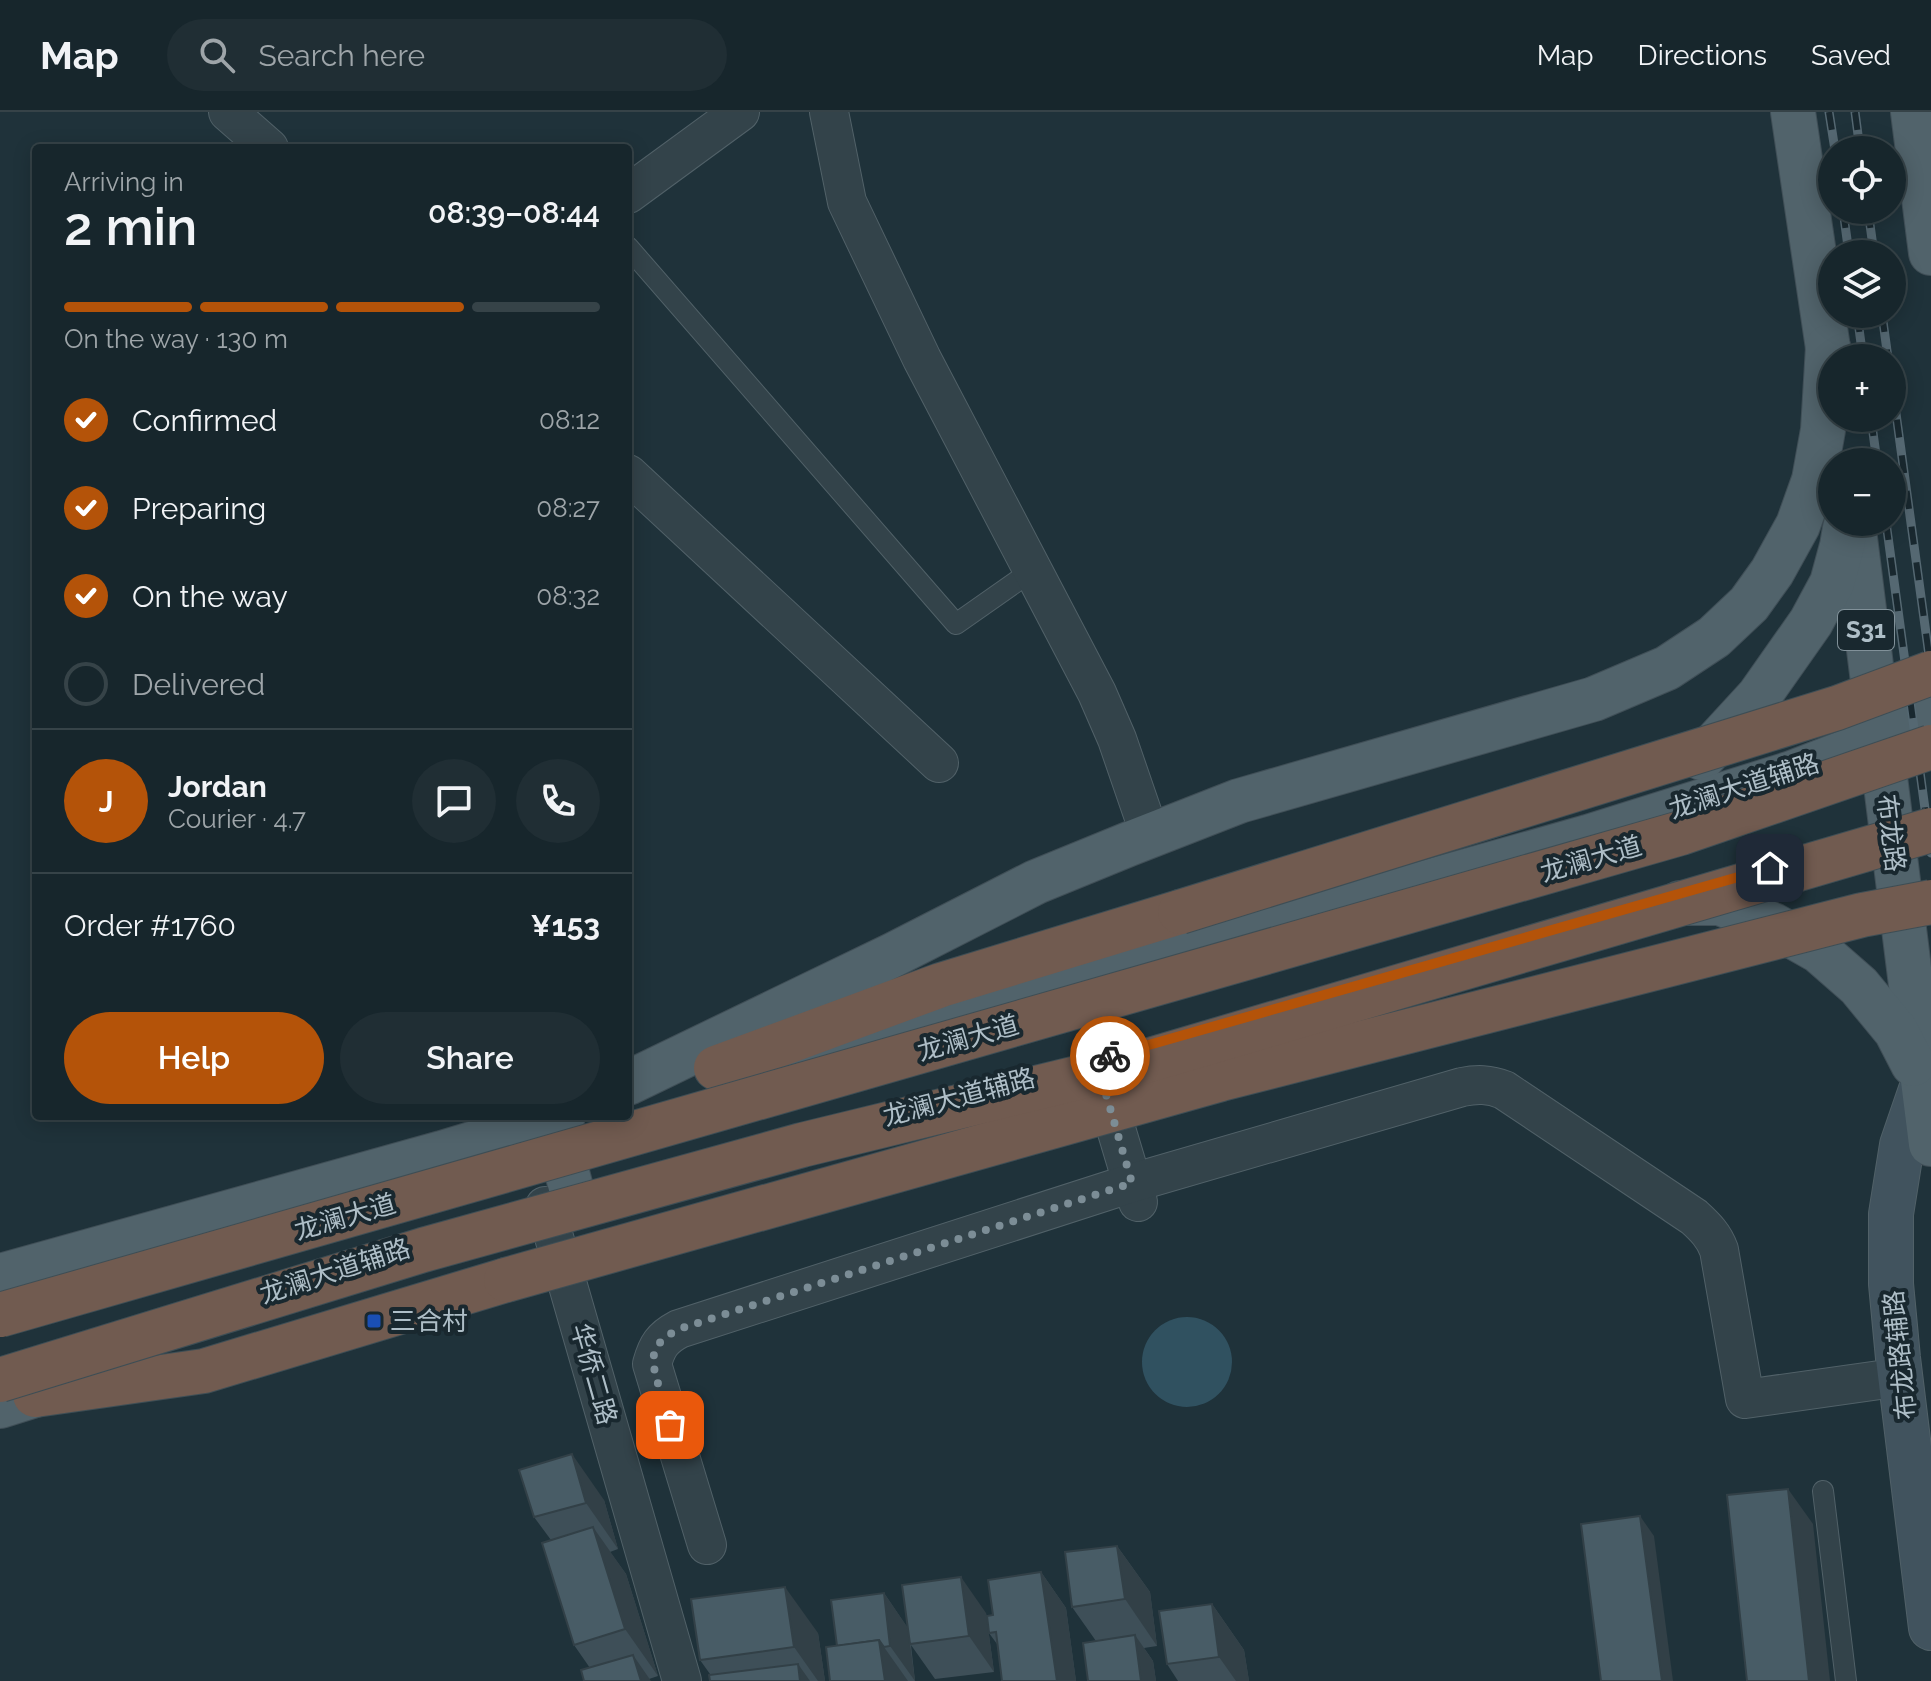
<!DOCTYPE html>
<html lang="en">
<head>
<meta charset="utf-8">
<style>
  :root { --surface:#17262c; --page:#202e34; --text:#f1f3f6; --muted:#9ea5a9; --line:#364348; --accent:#b45309 }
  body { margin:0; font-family:Raleway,"Noto Sans SC",sans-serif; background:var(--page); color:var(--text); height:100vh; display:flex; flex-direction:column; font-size:30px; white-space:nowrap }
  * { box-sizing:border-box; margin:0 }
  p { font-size:26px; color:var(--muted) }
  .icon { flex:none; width:44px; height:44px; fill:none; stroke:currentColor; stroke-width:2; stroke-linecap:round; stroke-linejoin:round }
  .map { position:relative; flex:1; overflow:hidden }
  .panel { position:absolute; left:32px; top:32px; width:600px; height:976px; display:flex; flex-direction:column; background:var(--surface); border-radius:8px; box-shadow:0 4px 20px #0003,0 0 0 2px var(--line) }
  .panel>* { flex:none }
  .tools { position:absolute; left:1818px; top:24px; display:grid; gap:16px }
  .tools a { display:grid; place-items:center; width:88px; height:88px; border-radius:50%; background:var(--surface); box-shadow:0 4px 20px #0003,0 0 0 2px var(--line); font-size:40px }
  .pin { position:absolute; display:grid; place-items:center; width:68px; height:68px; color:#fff; margin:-34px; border-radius:16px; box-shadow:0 4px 12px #0006 }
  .courier { position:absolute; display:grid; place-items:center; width:80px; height:80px; margin:-40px; border:6px solid #b45309; border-radius:50%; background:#fff; color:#222; box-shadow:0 2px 10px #0007 }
  .headline em { font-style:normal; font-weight:600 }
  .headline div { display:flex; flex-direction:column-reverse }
  .headline { display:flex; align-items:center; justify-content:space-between; height:136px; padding:0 32px }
  h1 { font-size:52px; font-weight:600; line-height:60px }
  .bar { display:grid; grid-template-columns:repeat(4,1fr); gap:12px 8px; align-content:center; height:96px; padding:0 32px }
  .bar i { height:10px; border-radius:6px; background:var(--line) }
  .bar .active { background:var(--accent) }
  .bar p { grid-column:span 4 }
  .line { display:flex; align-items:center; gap:20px; padding:0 32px; border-top:2px solid var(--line) }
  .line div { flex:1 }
  .round { display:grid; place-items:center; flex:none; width:84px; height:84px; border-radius:42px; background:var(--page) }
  ol { padding:0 32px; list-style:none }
  li { display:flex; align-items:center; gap:24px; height:88px }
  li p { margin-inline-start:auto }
  li .icon { padding:8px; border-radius:50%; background:var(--accent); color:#fff; stroke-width:4 }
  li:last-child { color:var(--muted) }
  li i { width:44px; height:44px; border:4px solid var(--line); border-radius:50% }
  .button { display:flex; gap:16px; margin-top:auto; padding:16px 32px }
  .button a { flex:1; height:92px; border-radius:48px; background:var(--accent); color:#fff; font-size:32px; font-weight:600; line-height:92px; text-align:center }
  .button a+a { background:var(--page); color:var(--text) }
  header { display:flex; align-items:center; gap:48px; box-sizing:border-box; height:112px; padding:0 40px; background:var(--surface); border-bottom:2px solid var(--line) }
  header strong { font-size:38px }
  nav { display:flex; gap:44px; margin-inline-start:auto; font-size:28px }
  .search { width:560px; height:72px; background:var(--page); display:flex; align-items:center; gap:20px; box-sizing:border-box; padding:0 28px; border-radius:44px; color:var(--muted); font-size:30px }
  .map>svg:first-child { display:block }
  .water { fill:#305160 }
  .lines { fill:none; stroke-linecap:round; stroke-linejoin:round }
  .lane-casing { stroke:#516168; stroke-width:22 }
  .street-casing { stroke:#516168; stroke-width:40 }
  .secondary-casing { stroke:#516168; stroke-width:46 }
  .primary-casing { stroke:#404f57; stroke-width:46 }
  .highway-casing { stroke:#3e4e55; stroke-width:46 }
  .lane { stroke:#33434a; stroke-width:20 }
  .street { stroke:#33434a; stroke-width:38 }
  .secondary { stroke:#41535e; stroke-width:44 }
  .primary { stroke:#51636b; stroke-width:44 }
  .highway { stroke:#715b50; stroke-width:44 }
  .rail-casing { stroke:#556872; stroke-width:9 }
  .rail { stroke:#19282f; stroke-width:6; stroke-dasharray:18; stroke-linecap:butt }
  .highway-bridge-casing { stroke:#3e4e55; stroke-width:46; stroke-linecap:butt }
  .highway-bridge { stroke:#715b50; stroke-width:44 }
  .wall { fill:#3e4f58 }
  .shaded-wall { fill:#324047 }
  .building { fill:#485c66; stroke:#324047; stroke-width:2 }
  .done { stroke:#7c8d96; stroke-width:8; stroke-dasharray:0 14.4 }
  .route { stroke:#b45309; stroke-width:10 }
  .transit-dot { fill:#1a4fb4; stroke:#19282f; stroke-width:3 }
  .labels { text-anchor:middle; stroke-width:8; stroke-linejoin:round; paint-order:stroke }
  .shield { fill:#19282f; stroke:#819199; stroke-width:2 }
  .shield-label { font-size:24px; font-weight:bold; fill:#aebec7 }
  .street-label { font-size:26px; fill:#aebec7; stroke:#19282f }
  .poi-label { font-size:26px; fill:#aebec7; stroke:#19282f; text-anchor:start }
</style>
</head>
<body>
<header>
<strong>Map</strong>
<div class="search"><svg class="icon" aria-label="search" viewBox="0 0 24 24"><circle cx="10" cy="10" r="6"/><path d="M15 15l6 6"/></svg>Search here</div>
<nav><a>Map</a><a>Directions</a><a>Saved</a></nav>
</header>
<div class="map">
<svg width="1931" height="1569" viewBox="0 0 1931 1569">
  <rect width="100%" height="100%" fill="#1f323a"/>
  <!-- water -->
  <circle class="water" cx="1187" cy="1250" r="45"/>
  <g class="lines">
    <defs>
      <g id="lane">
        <polyline points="628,135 956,512 1033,458"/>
        <polyline points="1823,1379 1846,1569"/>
      </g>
      <g id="street">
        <polyline points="228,0 269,36"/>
        <polyline points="829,0 847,90 922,247 1097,581 1117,627 1150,723"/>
        <polyline points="628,82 740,0"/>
        <polyline points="628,362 939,651"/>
        <polyline points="1102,970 1138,1090"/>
        <polyline points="545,1094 682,1569"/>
        <path d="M707,1433L652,1252C657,1234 662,1226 679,1217L1132,1071L1462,975C1477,972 1489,972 1504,978L1694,1105C1705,1115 1714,1124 1719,1138L1745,1287L1901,1265"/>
      </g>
      <polyline id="secondary" points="1923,972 1902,1033 1891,1102 1891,1172 1898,1246 1931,1516"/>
      <g id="primary">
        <polyline points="1793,0 1832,263"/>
        <polyline points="1913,0 1931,141"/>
        <polyline points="1853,410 1931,1032"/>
        <polyline points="1702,646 1759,584 1811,510 1832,471 1842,434 1845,416"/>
        <polyline points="1680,791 1720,791 1773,813 1819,839 1859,874 1896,919 1913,952"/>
        <polyline points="794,941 884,923 1588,725 1792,661 1931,607"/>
        <polyline points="628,971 893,843 1036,770 1129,732 1239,689 1594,587 1667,556 1714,525 1749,492 1772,460 1798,413 1814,368 1823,318 1828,235"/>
        <polyline points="554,1007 553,1007 574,1087"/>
        <polyline points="0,1164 442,1041 563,1004"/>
        <polyline points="0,1294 35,1283 69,1267"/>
      </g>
      <g id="highway">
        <polyline points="716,956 941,873 1180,800"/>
        <polyline points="35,1283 204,1259 506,1168"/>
      </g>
    </defs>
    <!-- lane casing -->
    <use href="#lane" class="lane-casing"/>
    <!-- street casing -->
    <use href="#street" class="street-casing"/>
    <!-- secondary casing -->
    <use href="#secondary" class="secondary-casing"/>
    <!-- primary casing -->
    <use href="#primary" class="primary-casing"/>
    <!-- highway casing -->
    <use href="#highway" class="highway-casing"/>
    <!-- lane -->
    <use href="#lane" class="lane"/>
    <!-- street -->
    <use href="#street" class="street"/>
    <!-- secondary -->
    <use href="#secondary" class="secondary"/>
    <!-- primary -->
    <use href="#primary" class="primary"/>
    <!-- highway -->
    <use href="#highway" class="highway"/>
    <defs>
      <g id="rail">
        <polyline points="1829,0 1835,38"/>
        <polyline points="1855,0 1860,38"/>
        <polyline points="1843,98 1849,142"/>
        <polyline points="1868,98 1874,142"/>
        <polyline points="1857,202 1863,246"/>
        <polyline points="1882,202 1888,246"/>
        <polyline points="1892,272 1931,558"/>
        <polyline points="1871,306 1877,350"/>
        <polyline points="1886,410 1931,741"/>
      </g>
    </defs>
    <!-- rail casing -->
    <use href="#rail" class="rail-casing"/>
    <!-- rail -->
    <use href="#rail" class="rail"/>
    <defs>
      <g id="highway-bridge">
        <polyline points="1180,800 1837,596 1931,561"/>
        <polyline points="506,1168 1221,967 1862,803 1931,790"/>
        <polyline points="0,1203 1681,721 1931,635"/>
        <polyline points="0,1268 423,1138 802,1033 1143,950 1931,718"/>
      </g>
    </defs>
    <!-- highway-bridge casing -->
    <use href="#highway-bridge" class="highway-bridge-casing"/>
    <!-- highway-bridge -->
    <use href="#highway-bridge" class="highway-bridge"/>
  </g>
  <!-- wall -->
  <g class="wall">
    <polygon points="519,1358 604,1388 618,1437 610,1440 626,1462 658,1564 649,1567 590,1556 574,1533 551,1428 534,1405"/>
    <polygon points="1117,1434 1150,1480 1157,1534 1144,1536 1153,1549 1156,1569 1088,1569 1096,1529 1072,1495"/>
    <polygon points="1041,1460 1066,1496 1076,1569 1002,1569 997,1532 989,1521 993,1503"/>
    <polygon points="884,1481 907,1515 986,1501 994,1560 935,1567 911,1533 915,1569 830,1569"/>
    <polygon points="1212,1492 1244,1538 1249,1569 1178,1569 1167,1552"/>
    <polygon points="818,1521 825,1569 710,1569 710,1562 700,1548"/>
  </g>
  <!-- shaded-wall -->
  <g class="shaded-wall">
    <polygon points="572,1342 604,1388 618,1437 586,1391"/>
    <polygon points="1788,1377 1813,1412 1830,1569 1809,1569"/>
    <polygon points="1640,1404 1654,1424 1673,1569 1662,1569"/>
    <polygon points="593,1415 626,1462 658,1564 625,1517"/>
    <polygon points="1117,1434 1150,1480 1157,1534 1125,1487"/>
    <polygon points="1041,1460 1066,1496 1076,1569 1057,1569"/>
    <polygon points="961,1465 986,1501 994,1560 969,1524"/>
    <polygon points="785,1475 818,1521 825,1569 818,1569 794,1535"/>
    <polygon points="884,1481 908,1516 915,1569 890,1534"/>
    <polygon points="1212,1492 1244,1538 1249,1569 1236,1569 1219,1545"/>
    <polygon points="1135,1523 1153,1549 1156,1569 1141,1569"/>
    <polygon points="879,1528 908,1569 885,1569"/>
    <polygon points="633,1543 651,1569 641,1569"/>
    <polygon points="798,1552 810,1569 800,1569"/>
  </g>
  <!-- building -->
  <g class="building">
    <polygon points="572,1342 586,1391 534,1405 519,1358"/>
    <polygon points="1788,1377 1809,1569 1747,1569 1727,1383"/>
    <polygon points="1640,1404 1662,1569 1601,1569 1581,1412"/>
    <polygon points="593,1415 625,1517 574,1533 542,1431"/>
    <polygon points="1117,1434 1125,1487 1072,1495 1065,1440"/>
    <polygon points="1041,1460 1057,1569 1002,1569 996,1520 989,1521 987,1504 993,1503 988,1468"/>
    <polygon points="961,1465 969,1524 910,1532 902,1473"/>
    <polygon points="785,1475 794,1535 700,1548 691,1487"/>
    <polygon points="884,1481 890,1534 884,1535 879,1528 837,1534 831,1488"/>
    <polygon points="1212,1492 1219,1545 1167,1552 1159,1499"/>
    <polygon points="1135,1523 1141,1569 1088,1569 1083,1531"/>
    <polygon points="879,1528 885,1569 830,1569 826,1535"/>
    <polygon points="633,1543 641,1569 584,1569 581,1558"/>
    <polygon points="798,1552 800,1569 710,1569 709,1563"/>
  </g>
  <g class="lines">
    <!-- done -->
    <path class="done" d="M670,1313C666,1300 663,1288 659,1275C650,1245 649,1233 679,1217L1132,1071L1096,948L1110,944"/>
    <!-- route -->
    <polyline class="route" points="1110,944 1770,756"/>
  </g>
  <!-- markers -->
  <rect class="transit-dot" x="366" y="1201" width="16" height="16" rx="4"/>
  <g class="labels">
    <!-- shield labels -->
    <rect class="shield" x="1838" y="498" width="56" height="40" rx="6"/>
    <g class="shield-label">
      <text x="1866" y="526">S31</text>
    </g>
    <!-- street labels -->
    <g class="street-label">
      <text transform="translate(1744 674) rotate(-18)" y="9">龙澜大道辅路</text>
      <text transform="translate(1891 721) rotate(83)" y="9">布龙路</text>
      <text transform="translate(1591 747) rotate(-16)" y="9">龙澜大道</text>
      <text transform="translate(968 926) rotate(-16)" y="9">龙澜大道</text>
      <text transform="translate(959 985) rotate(-15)" y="9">龙澜大道辅路</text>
      <text transform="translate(345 1105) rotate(-16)" y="9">龙澜大道</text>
      <text transform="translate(335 1159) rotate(-18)" y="9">龙澜大道辅路</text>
      <text transform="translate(1900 1243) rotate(-96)" y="9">布龙路辅路</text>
      <text transform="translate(594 1262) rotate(74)" y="9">华侨二路</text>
    </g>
    <!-- poi labels -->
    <g class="poi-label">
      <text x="390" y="1218">三合村</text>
    </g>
  </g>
</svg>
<div class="tools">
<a><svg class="icon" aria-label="locate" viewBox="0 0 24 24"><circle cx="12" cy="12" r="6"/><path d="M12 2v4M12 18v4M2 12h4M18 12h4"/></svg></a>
<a><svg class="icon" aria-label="layers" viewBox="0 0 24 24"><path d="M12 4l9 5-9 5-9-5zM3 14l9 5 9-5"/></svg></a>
<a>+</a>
<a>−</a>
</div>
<div class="pin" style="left:670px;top:1313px;background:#ea580c"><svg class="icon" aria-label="bag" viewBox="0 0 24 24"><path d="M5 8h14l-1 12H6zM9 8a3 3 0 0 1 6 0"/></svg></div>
<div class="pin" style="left:1770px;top:756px;background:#1f2937"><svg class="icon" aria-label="home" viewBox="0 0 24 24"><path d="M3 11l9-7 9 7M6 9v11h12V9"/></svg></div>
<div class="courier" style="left:1110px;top:944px"><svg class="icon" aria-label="bike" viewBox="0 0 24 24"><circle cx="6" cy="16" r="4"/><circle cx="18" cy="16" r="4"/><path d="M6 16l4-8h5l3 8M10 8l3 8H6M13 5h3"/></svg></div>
<section class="panel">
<div class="headline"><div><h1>2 min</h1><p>Arriving in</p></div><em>08:39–08:44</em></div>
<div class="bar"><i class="active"></i><i class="active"></i><i class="active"></i><i></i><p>On the way · 130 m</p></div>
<ol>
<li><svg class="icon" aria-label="check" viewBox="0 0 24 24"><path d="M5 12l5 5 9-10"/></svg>Confirmed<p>08:12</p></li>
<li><svg class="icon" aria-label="check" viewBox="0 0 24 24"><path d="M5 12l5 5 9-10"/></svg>Preparing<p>08:27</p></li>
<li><svg class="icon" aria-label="check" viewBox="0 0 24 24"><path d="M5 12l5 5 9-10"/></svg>On the way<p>08:32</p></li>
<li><i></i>Delivered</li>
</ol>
<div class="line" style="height:144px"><b class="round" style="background:var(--accent);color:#fff">J</b><div><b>Jordan</b><p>Courier · 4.7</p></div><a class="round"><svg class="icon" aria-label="chat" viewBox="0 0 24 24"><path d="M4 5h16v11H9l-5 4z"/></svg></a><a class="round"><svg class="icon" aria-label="phone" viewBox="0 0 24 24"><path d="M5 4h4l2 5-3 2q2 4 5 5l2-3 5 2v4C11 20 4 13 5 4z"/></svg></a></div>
<div class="line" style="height:104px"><div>Order #1760</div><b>¥153</b></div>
<div class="button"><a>Help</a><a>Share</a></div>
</section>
</div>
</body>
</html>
